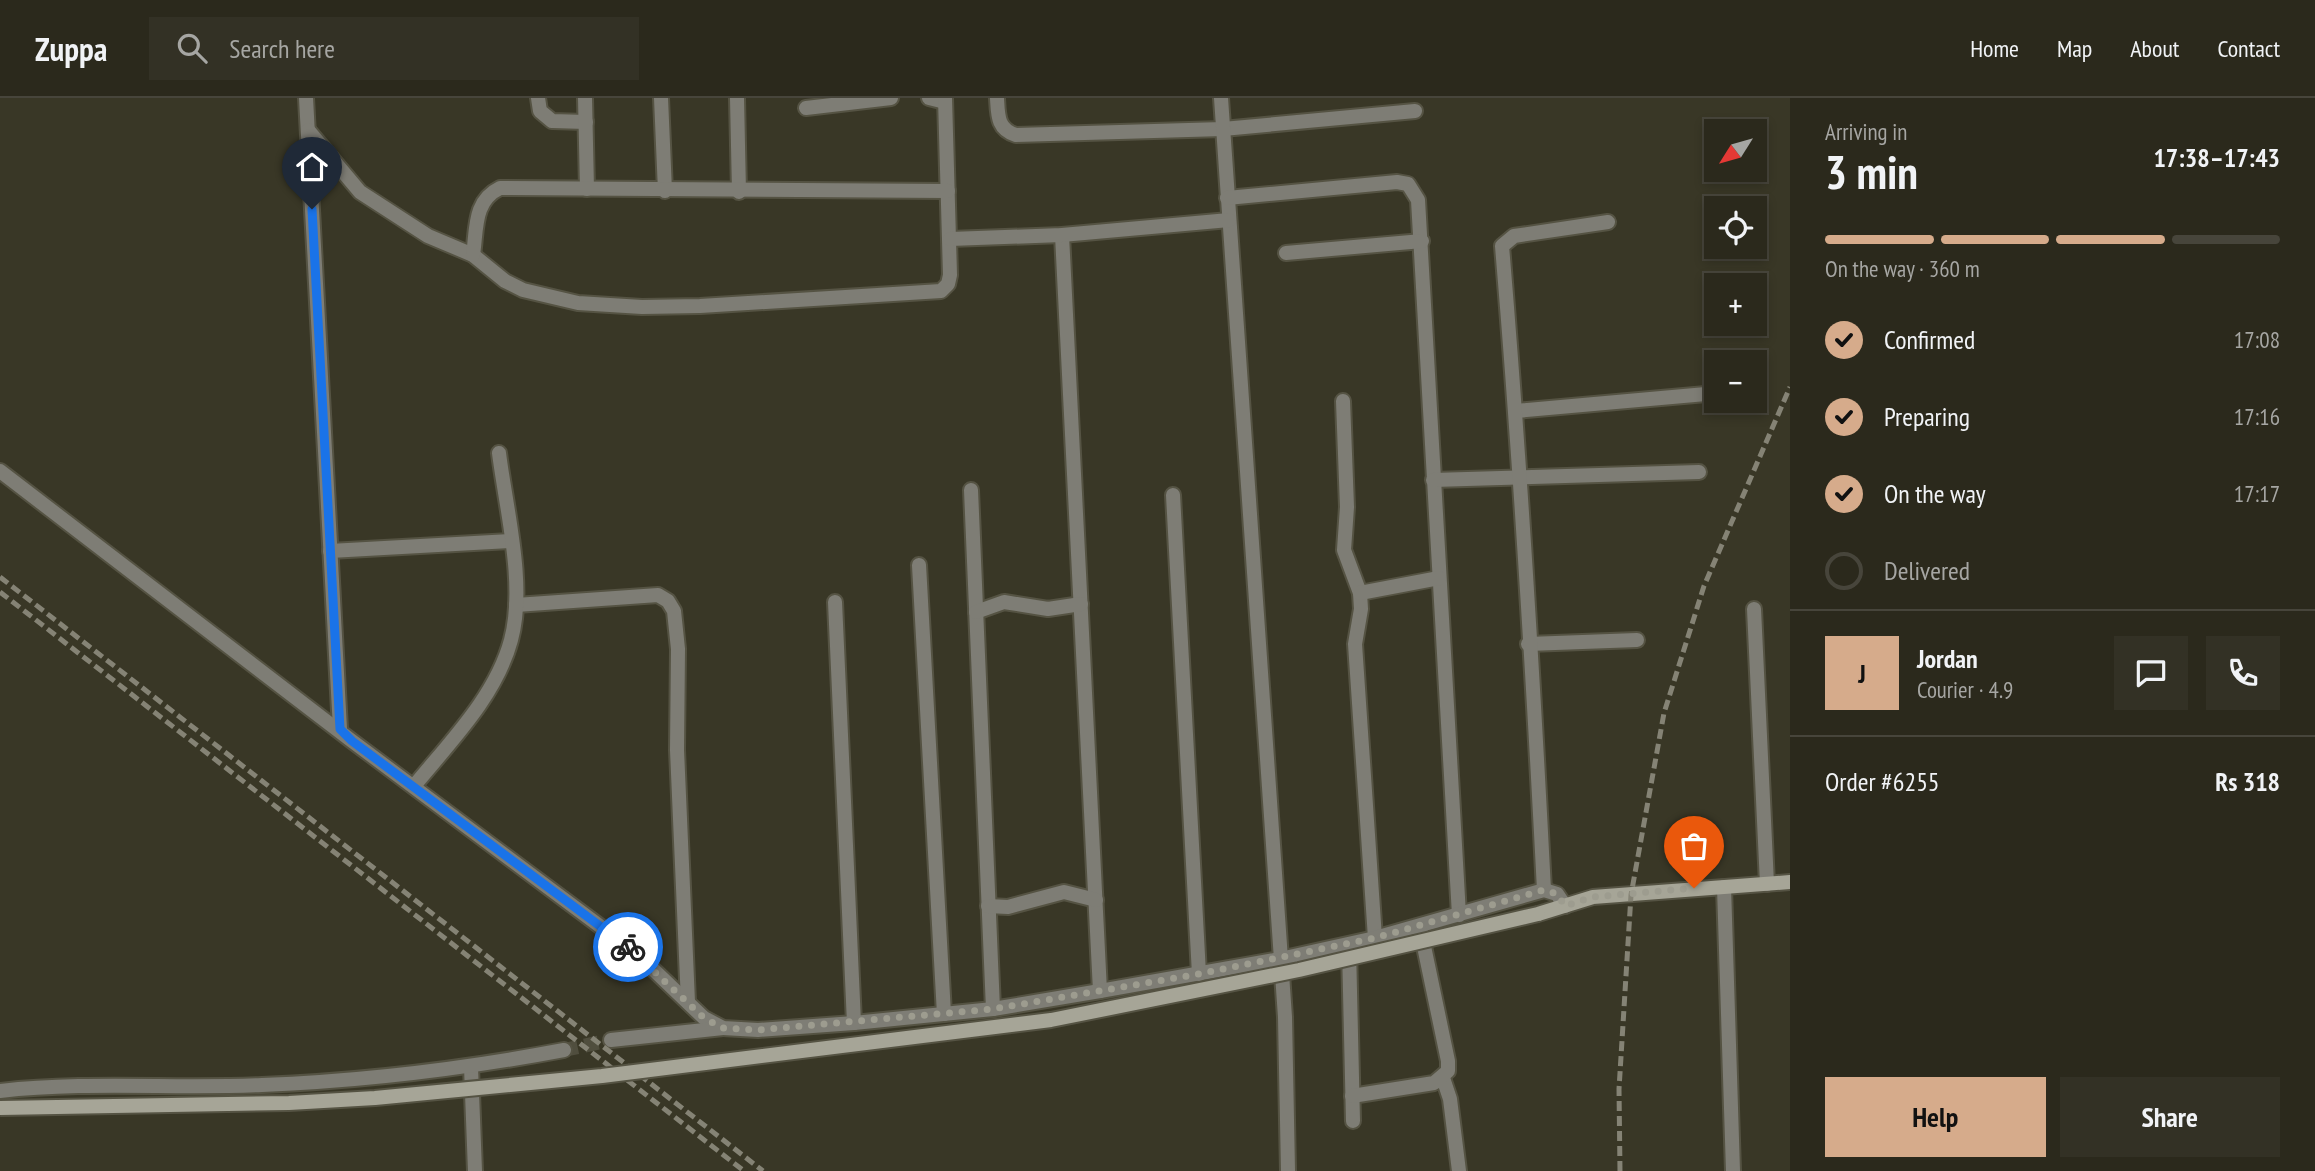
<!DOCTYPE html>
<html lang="en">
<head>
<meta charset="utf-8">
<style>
  :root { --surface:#2b291c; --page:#333125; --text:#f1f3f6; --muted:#a6a6a3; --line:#47453b; --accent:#d6ab8b }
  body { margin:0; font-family:"PT Sans Narrow",sans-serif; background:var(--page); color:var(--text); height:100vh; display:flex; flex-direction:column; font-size:26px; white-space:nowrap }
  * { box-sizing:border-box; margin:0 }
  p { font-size:23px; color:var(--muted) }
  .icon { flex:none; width:38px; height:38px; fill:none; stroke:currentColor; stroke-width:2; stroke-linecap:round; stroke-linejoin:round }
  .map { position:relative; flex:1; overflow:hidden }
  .panel { display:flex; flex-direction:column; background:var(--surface); width:525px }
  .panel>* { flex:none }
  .needle { width:46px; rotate:233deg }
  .tools { position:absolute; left:1704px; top:21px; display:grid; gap:14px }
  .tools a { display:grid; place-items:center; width:63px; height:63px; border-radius:0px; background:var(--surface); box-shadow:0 4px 10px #0003,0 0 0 2px var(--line); font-size:35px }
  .pin { position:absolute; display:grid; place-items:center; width:60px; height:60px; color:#fff; margin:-72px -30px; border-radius:50% 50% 50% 0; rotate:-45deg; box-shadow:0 0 7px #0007 }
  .pin .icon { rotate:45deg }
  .courier { position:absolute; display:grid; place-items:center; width:70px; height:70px; margin:-35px; border:5px solid #1a73e8; border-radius:50%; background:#fff; color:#222; box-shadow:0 2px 9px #0007 }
  .summary em { font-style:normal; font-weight:600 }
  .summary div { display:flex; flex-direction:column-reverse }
  .summary { display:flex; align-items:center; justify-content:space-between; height:119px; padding:0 35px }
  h1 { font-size:46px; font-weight:600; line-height:52px }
  .bar { display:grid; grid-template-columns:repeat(4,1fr); gap:10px 7px; align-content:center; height:84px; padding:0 35px }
  .bar i { height:9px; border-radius:5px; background:var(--line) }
  .bar .on { background:var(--accent) }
  .bar p { grid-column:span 4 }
  .line { display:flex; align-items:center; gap:18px; padding:0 35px; border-top:2px solid var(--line) }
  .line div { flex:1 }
  .round { display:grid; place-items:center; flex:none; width:74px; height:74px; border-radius:0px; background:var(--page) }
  ol { padding:0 35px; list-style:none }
  li { display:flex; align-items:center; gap:21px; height:77px }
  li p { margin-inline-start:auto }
  li .icon { padding:7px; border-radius:50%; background:var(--accent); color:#111; stroke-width:4 }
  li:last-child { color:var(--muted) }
  li i { width:38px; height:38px; border:4px solid var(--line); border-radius:50% }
  .button { display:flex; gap:14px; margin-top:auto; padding:14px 35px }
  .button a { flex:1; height:80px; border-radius:0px; background:var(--accent); color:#111; font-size:28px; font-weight:600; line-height:80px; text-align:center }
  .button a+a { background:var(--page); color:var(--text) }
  header { display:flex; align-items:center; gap:42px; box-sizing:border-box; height:98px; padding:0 35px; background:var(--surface); border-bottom:2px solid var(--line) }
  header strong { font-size:33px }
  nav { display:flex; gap:38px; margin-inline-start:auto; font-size:24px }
  .search { width:490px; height:63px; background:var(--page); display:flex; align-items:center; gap:18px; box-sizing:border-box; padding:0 24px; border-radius:0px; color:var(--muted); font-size:26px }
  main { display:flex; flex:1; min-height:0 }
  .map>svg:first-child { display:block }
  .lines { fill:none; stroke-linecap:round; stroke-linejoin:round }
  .minor-tunnel { stroke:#504e3e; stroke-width:14; stroke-dasharray:14 7; stroke-linecap:butt }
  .minor-casing { stroke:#555343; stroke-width:18 }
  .secondary-casing { stroke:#555343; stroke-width:18 }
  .minor { stroke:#7e7d75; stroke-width:14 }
  .secondary { stroke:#a6a597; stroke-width:14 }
  .rail { stroke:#858375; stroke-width:5; stroke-dasharray:10 5; stroke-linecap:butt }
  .secondary-bridge-casing { stroke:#555343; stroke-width:18; stroke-linecap:butt }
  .secondary-bridge { stroke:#a6a597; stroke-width:14 }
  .done { stroke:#9d9c8f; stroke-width:7; stroke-dasharray:0 12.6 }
  .route { stroke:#1a73e8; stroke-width:9 }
</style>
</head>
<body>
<header>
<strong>Zuppa</strong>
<div class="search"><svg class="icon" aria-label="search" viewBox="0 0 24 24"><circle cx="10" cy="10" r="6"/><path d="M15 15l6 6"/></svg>Search here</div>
<nav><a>Home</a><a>Map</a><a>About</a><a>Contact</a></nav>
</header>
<main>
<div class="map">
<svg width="1790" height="1073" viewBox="0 0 1790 1073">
  <rect width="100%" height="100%" fill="#393726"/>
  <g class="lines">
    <!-- minor-tunnel -->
    <polyline class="minor-tunnel" points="564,952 611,942"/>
    <defs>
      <g id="minor">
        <polyline points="306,0 340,631"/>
        <polyline points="538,0 540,13 552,23 586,24"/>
        <polyline points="585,0 587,91"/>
        <polyline points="661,0 665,93"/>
        <polyline points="737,0 739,94"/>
        <polyline points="929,0 945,4"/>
        <path d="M997,0C998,17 997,31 1016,37L1223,31L1415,13"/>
        <polyline points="1221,0 1285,919 1288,1073"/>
        <polyline points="806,10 891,0"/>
        <polyline points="308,32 360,94 428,138 473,157 505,183 523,192 578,205 642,209 700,208 941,193 948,186 950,177 945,0"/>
        <polyline points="1227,100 1397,84 1408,86 1418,102 1459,817"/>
        <polyline points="1062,137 1100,893"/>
        <polyline points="950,141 1062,137 1229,122"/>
        <polyline points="1286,155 1422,143"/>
        <path d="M473,157C477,131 473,103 500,90L948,93"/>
        <polyline points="1343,303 1347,409 1344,452 1360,495 1361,511 1355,546 1375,840"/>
        <polyline points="1516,313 1717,295"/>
        <polyline points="0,373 352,643 636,855 704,920 723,930 758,932 854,925 993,911 1100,893 1280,861 1375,840 1544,792 1557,796 1565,808"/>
        <polyline points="1433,382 1699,374"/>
        <polyline points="971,392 993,911"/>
        <polyline points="1173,397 1199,876"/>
        <polyline points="330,453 511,443"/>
        <polyline points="919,467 944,916"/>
        <polyline points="1360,495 1439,480"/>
        <polyline points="835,504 854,925"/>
        <polyline points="516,507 658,497 668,503 674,513 678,551 677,652 688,904"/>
        <polyline points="1754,511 1767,786"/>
        <polyline points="976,514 1004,504 1048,511 1081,506"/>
        <polyline points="1528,546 1637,542"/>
        <path d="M414,688C450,644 496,598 511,542C526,487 506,411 499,355"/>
        <polyline points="1724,789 1733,1073"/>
        <path d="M1544,792C1533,577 1520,362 1502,148L1514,138L1608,124"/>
        <polyline points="988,808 1008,809 1064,794 1096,802"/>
        <polyline points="1349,850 1353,1023"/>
        <polyline points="611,942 723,930"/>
        <polyline points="471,969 475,1073"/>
        <polyline points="1443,980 1450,1001 1459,1073"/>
        <path d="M0,993C87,983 174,991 262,987C364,983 463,971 564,952"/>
        <polyline points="1352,998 1434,985 1448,973 1448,963 1421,834"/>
      </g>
      <polyline id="secondary" points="1538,816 1593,799 1790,784"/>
    </defs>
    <!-- minor casing -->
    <use href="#minor" class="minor-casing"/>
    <!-- secondary casing -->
    <use href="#secondary" class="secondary-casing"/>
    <!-- minor -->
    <use href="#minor" class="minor"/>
    <!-- secondary -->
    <use href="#secondary" class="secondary"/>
    <!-- rail -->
    <g class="rail">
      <polyline points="0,479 763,1073"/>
      <polyline points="0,494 744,1073"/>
      <polyline points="1620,1073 1619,991 1631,797 1664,615 1704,488 1790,289"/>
    </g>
    <defs>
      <polyline id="secondary-bridge" points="0,1010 289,1005 375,1000 602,978 1051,922 1299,872 1538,816"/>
    </defs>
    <!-- secondary-bridge casing -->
    <use href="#secondary-bridge" class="secondary-bridge-casing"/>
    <!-- secondary-bridge -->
    <use href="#secondary-bridge" class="secondary-bridge"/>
  </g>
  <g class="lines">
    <!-- done -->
    <polyline class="done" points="628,849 704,920 723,930 758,932 993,911 1199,876 1375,840 1544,792 1557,796 1565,808 1593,799 1694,790"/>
    <!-- route -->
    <polyline class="route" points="312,111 340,631 352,643 628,849"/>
  </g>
</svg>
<div class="tools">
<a><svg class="needle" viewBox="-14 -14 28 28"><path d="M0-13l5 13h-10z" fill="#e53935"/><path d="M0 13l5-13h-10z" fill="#a6a6a3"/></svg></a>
<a><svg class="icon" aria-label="locate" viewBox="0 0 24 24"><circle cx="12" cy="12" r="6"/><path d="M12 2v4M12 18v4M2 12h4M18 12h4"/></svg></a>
<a>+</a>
<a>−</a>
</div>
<div class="pin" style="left:1694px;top:790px;background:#ea580c"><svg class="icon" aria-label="bag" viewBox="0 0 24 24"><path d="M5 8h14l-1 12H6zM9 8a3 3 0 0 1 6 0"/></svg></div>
<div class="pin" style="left:312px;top:111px;background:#1f2937"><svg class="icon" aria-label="home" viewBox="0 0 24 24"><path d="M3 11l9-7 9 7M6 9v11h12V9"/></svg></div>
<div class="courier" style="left:628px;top:849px"><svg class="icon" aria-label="bike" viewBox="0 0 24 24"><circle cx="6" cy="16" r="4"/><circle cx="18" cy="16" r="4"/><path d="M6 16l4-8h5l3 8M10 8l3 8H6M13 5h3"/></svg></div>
</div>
<section class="panel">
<div class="summary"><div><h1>3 min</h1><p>Arriving in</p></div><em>17:38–17:43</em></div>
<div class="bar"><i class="on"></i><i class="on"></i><i class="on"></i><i></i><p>On the way · 360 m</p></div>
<ol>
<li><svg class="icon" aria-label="check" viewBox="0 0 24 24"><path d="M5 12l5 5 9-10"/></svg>Confirmed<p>17:08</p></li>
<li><svg class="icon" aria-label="check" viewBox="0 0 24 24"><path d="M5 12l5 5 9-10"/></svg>Preparing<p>17:16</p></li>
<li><svg class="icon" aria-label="check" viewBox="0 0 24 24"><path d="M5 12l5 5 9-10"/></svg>On the way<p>17:17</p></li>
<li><i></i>Delivered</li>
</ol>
<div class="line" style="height:126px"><b class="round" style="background:var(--accent);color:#111">J</b><div><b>Jordan</b><p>Courier · 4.9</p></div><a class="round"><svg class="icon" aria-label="chat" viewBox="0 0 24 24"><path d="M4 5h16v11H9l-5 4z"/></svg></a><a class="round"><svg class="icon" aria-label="phone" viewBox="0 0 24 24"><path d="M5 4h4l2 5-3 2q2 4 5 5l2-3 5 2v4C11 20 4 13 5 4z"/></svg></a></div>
<div class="line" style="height:91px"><div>Order #6255</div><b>Rs 318</b></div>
<div class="button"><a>Help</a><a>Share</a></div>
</section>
</main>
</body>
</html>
